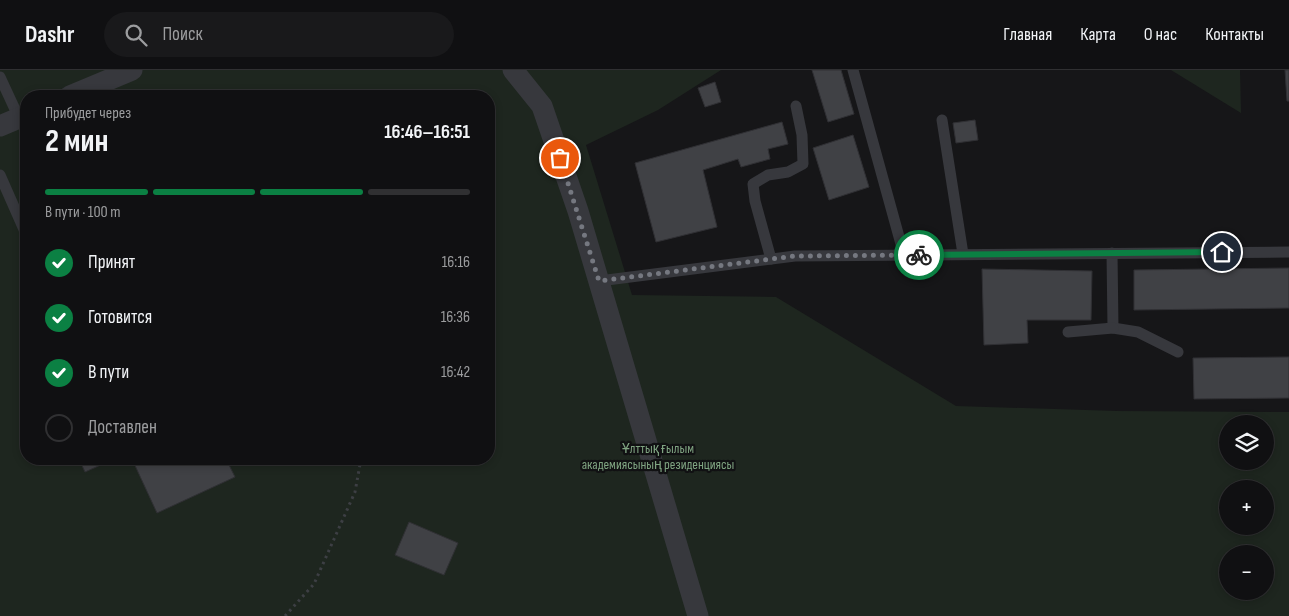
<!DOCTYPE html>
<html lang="ru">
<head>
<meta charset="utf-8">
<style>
  :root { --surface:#101012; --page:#19191b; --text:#f1f3f6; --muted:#9c9d9f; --line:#303032; --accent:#0b8043 }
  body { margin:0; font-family:"Sofia Sans Condensed",sans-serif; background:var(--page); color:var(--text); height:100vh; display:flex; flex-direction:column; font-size:19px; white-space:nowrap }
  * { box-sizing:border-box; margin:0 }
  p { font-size:16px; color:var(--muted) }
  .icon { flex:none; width:28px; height:28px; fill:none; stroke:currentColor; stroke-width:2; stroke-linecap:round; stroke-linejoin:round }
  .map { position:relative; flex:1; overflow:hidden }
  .panel { position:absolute; left:20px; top:20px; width:475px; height:375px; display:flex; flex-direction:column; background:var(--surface); border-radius:20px; box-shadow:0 2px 8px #0003,0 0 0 1px var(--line) }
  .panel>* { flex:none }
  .fabs { position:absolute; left:1219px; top:345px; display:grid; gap:10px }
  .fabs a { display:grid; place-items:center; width:55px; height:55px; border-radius:50%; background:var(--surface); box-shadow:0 2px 8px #0003,0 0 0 1px var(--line); font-size:25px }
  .pin { position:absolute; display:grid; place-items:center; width:42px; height:42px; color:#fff; margin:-21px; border:2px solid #fff; border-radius:50%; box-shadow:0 1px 5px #0007 }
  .courier { position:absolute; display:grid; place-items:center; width:50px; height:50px; margin:-25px; border:4px solid #0b8043; border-radius:50%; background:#fff; color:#222; box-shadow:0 1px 6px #0007 }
  .summary em { font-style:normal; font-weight:700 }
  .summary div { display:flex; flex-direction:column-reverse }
  .summary { display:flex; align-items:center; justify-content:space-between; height:85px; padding:0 25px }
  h1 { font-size:32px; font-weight:700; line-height:38px }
  .bar { display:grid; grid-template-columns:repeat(4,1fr); gap:8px 5px; align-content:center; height:60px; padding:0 25px }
  .bar i { height:6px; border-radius:4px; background:var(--line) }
  .bar .on { background:var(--accent) }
  .bar p { grid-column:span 4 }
  ol { padding:0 25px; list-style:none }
  li { display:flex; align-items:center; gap:15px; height:55px }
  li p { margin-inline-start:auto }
  li .icon { padding:5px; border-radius:50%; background:var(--accent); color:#fff; stroke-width:4 }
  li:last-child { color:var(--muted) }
  li i { width:28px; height:28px; border:2px solid var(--line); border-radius:50% }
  header { display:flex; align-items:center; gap:30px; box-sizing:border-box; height:70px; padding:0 25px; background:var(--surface); border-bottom:1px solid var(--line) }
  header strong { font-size:24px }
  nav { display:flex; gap:28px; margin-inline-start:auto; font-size:18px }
  .search { width:350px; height:45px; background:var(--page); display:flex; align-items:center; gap:12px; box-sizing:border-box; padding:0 18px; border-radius:28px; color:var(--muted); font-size:19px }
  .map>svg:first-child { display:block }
  .green { fill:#1e261f; fill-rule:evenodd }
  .building { fill:#404145; stroke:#303034 }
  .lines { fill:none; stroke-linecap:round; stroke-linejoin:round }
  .path { stroke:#3d3f44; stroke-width:3; stroke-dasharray:2.5 4; stroke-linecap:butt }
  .lane { stroke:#37383d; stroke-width:11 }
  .street { stroke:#37383d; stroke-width:21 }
  .done { stroke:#757880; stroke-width:5; stroke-dasharray:0 9 }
  .route { stroke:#0b8043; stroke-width:6 }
  .labels { text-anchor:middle; stroke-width:4.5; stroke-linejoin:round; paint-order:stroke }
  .park-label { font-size:14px; fill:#7fa381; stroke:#111113 }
</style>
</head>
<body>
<header>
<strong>Dashr</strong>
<div class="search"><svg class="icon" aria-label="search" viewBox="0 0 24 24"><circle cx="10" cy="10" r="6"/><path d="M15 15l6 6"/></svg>Поиск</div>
<nav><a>Главная</a><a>Карта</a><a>О нас</a><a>Контакты</a></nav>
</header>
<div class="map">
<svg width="1289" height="546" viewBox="0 0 1289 546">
  <rect width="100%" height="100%" fill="#161618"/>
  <!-- green -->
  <g class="green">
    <path d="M0,0H721L658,40L586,75L632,225L776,227L956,336L1117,341L1289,342V546H0ZM26,26H489V389H26ZM1228,354H1265V391H1228ZM1228,419H1265V456H1228ZM1228,484H1265V521H1228Z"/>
    <polygon points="1171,0 1240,0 1241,43"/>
  </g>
  <!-- building -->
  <g class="building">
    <polygon points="812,0 841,0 854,44 828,52"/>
    <polygon points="1285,0 1289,0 1289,31 1287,31"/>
    <polygon points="715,12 721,32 705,37 698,18"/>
    <polygon points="975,50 978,70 956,73 953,53"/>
    <polygon points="782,52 788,74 768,79 770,89 741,97 738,89 703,100 717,157 656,172 635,93"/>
    <polygon points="853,65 869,117 829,130 813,78"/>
    <polygon points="1289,198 1289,238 1134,240 1134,200"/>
    <polygon points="982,199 1092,201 1091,250 1027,250 1028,273 984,275"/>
    <polygon points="1289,287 1289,328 1194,329 1193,288"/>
    <polygon points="79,389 114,389 85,402"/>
    <polygon points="132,389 226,389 235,407 157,443"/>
    <polygon points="409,452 458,473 444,505 395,485"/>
  </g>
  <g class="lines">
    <!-- path -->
    <polyline class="path" points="285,546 314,514 355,422 361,389"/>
    <!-- lane -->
    <g class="lane">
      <polyline points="853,0 904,185"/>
      <polyline points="0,7 19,48"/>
      <polyline points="942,50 963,184"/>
      <polyline points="0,105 26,164"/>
      <polyline points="1112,183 1113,258 1138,262 1178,282"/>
      <polyline points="771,189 755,131 753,114 768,105 788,102 803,94 802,65 796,36"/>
      <polyline points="599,211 795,186 1289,182"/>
      <polyline points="1068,262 1113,258"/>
    </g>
    <!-- street -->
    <g class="street">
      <polyline points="513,0 542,36 578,141 698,546"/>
      <polyline points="70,26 132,0"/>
      <polyline points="0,56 26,45"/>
    </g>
  </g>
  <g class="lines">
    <!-- done -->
    <polyline class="done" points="560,88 599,211 795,186 919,185"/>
    <!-- route -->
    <polyline class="route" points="919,185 1222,182"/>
  </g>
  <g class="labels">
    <!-- park labels -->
    <g class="park-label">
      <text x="658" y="383">Ұлттық ғылым<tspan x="658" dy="16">академиясының резиденциясы</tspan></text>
    </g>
  </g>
</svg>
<div class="fabs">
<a><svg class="icon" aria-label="layers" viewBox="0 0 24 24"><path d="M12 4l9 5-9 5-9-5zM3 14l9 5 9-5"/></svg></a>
<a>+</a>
<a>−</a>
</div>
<div class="pin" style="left:560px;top:88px;background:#ea580c"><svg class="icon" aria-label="bag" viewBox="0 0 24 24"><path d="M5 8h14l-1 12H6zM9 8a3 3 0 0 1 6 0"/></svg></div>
<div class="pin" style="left:1222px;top:182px;background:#1f2937"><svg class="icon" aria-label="home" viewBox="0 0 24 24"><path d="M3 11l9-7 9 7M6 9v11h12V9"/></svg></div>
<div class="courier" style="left:919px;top:185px"><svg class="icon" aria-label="bike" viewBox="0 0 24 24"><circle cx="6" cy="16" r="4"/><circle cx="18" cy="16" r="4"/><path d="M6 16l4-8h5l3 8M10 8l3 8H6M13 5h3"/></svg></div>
<section class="panel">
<div class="summary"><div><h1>2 мин</h1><p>Прибудет через</p></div><em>16:46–16:51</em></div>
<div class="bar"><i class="on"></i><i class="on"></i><i class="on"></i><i></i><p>В пути · 100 m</p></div>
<ol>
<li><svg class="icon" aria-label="check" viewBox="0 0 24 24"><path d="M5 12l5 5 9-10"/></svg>Принят<p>16:16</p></li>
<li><svg class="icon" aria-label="check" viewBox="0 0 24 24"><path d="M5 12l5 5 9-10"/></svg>Готовится<p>16:36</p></li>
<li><svg class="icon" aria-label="check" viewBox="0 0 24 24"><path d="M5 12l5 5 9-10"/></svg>В пути<p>16:42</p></li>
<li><i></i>Доставлен</li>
</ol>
</section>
</div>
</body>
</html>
